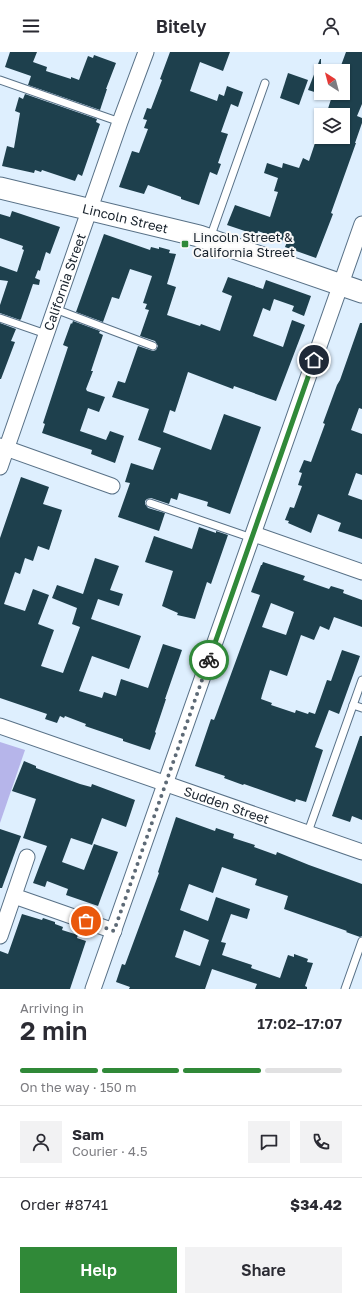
<!DOCTYPE html>
<html lang="en">
<head>
<meta charset="utf-8">
<style>
  :root { --surface:#fff; --page:#f2f2f3; --text:#2b2b33; --muted:#7c7c81; --line:#e1e1e2; --accent:#308938 }
  body { margin:0; font-family:"Golos Text",sans-serif; background:var(--page); color:var(--text); height:100vh; display:flex; flex-direction:column; font-size:15px; white-space:nowrap }
  * { box-sizing:border-box; margin:0 }
  p { font-size:13px; color:var(--muted) }
  .icon { flex:none; width:22px; height:22px; fill:none; stroke:currentColor; stroke-width:2; stroke-linecap:round; stroke-linejoin:round }
  .map { position:relative; height:937px; overflow:hidden }
  .drawer { display:flex; flex-direction:column; background:var(--surface); flex:1 }
  .drawer>* { flex:none }
  .needle { width:26px; rotate:324deg }
  .controls { position:absolute; left:314px; top:12px; display:grid; gap:8px }
  .controls a { display:grid; place-items:center; width:36px; height:36px; border-radius:0px; background:var(--surface); box-shadow:0 1px 3px #0004; font-size:20px }
  .pin { position:absolute; display:grid; place-items:center; width:34px; height:34px; color:#fff; margin:-17px; border:2px solid #fff; border-radius:50%; box-shadow:0 1px 4px #0007 }
  .courier { position:absolute; display:grid; place-items:center; width:40px; height:40px; margin:-20px; border:3px solid #308938; border-radius:50%; background:#fff; color:#222; box-shadow:0 1px 5px #0007 }
  .headline em { font-style:normal; font-weight:600 }
  .headline div { display:flex; flex-direction:column-reverse }
  .headline { display:flex; align-items:center; justify-content:space-between; height:68px; padding:0 20px }
  h1 { font-size:26px; font-weight:600; line-height:30px }
  .bar { display:grid; grid-template-columns:repeat(4,1fr); gap:6px 4px; align-content:center; height:48px; padding:0 20px }
  .bar i { height:5px; border-radius:3px; background:var(--line) }
  .bar .selected { background:var(--accent) }
  .bar p { grid-column:span 4 }
  .line { display:flex; align-items:center; gap:10px; padding:0 20px; border-top:1px solid var(--line) }
  .line div { flex:1 }
  .round { display:grid; place-items:center; flex:none; width:42px; height:42px; border-radius:0px; background:var(--page) }
  .primary-button { display:flex; gap:8px; margin-top:auto; padding:8px 20px }
  .primary-button a { flex:1; height:46px; border-radius:0px; background:var(--accent); color:#fff; font-size:16px; font-weight:600; line-height:46px; text-align:center }
  .primary-button a+a { background:var(--page); color:var(--text) }
  header { display:flex; justify-content:space-between; align-items:center; height:52px; padding:0 20px; background:var(--surface); font-size:18px; font-weight:600 }
  .map>svg:first-child { display:block }
  .green { fill:#b6b5ea }
  .building { fill:#1e404d; fill-rule:evenodd }
  .lines { fill:none; stroke-linecap:round; stroke-linejoin:round }
  .lane-casing { stroke:#587187; stroke-width:9 }
  .street-casing { stroke:#587187; stroke-width:17 }
  .secondary-casing { stroke:#587187; stroke-width:23 }
  .lane { stroke:#fff; stroke-width:7 }
  .street { stroke:#fff; stroke-width:15 }
  .secondary { stroke:#fff; stroke-width:21 }
  .done { stroke:#5d6a76; stroke-width:4; stroke-dasharray:0 7.2 }
  .route { stroke:#308938; stroke-width:5 }
  .poi-dot { fill:#308938; stroke:#f9f9f9; stroke-width:1.5 }
  .labels { text-anchor:middle; stroke-width:4; stroke-linejoin:round; paint-order:stroke }
  .street-label { font-size:13px; fill:#18222c; stroke:#f9f9f9 }
  .poi-label { font-size:13px; fill:#18222c; stroke:#f9f9f9; text-anchor:start }
</style>
</head>
<body>
<header><svg class="icon" aria-label="menu" viewBox="0 0 24 24"><path d="M4 6h16M4 12h16M4 18h16"/></svg>Bitely<svg class="icon" aria-label="person" viewBox="0 0 24 24"><circle cx="12" cy="8" r="4"/><path d="M4 21q1-7 8-7t8 7"/></svg></header>
<div class="map">
<svg width="362" height="937" viewBox="0 0 362 937">
  <rect width="100%" height="100%" fill="#deeffe"/>
  <!-- green -->
  <polygon class="green" points="0,690 25,698 0,771"/>
  <!-- building -->
  <g class="building">
    <polygon points="10,0 37,0 33,10 47,15 46,19 71,27 71,25 79,28 88,4 93,6 94,3 116,11 106,37 107,37 100,58 28,33 31,24 5,15"/>
    <polygon points="170,0 230,0 223,19 200,10 190,39 217,49 219,42 224,44 227,34 243,40 238,55 231,52 221,80 228,82 218,111 221,112 217,123 210,120 199,153 181,147 181,145 148,133 144,142 119,135 132,99 139,101 148,77 144,76 147,68 143,67 147,56 151,57 162,28 160,27"/>
    <polygon points="346,0 362,0 362,52 357,64 362,66 362,71 355,91 356,91 331,161 333,162 316,206 285,195 287,190 258,179 257,183 227,173 235,153 270,165 278,140 274,139 278,126 264,121 267,111 282,116 283,111 299,116 303,106 309,109 317,85 343,85 343,63 326,63 333,41 343,41 343,19 339,19"/>
    <polygon points="320,7 321,7 321,42 308,38"/>
    <polygon points="288,21 308,28 299,53 280,46"/>
    <polygon points="25,42 97,67 96,70 100,72 82,124 78,122 75,129 42,118 41,120 35,118 34,121 2,114 7,94 14,96 20,61 15,59 19,45 23,47"/>
    <polygon points="12,159 60,175 50,202 46,200 40,219 38,218 35,226 40,228 39,233 33,232 21,267 20,268 0,261 0,253 8,229 0,228 0,214 17,220 24,198 22,197 23,194 0,186 0,162 10,165"/>
    <polygon points="104,182 150,198 151,195 159,197 159,195 170,198 169,201 176,202 167,232 176,235 167,263 200,274 201,272 220,279 232,244 222,240 228,225 263,237 266,228 311,244 304,264 292,259 294,254 274,247 270,259 263,256 253,284 283,295 292,268 305,273 276,349 234,334 233,337 188,320 175,360 170,358 163,380 211,398 224,362 261,375 230,462 207,454 208,450 179,441 177,448 171,446 169,452 151,446 147,447 145,449 145,452 148,456 165,461 159,479 118,465 130,431 125,430 131,411 153,418 161,396 138,388 149,357 112,345 118,329 125,331 138,294 153,299 156,298 158,294 155,289 140,284 149,258 145,257 147,252 143,251 152,224 130,217 119,247 112,245 103,270 76,260"/>
    <polygon points="73,269 100,279 99,281 103,283 91,319 93,319 86,337 87,339 105,345 99,360 88,356 80,379 106,388 110,379 124,384 115,411 91,402 92,398 42,381 45,372 43,371 68,295 63,293 71,271 72,272"/>
    <polygon points="0,271 16,277 11,289 15,290 1,327 0,327"/>
    <polygon points="360,271 362,271 362,357 359,356 351,378 362,382 362,423 356,421 348,443 362,448 362,487 338,479 341,471 318,462 311,481 288,471 289,469 285,468 290,455 294,456 302,434 298,433 302,421 299,420 304,408 311,410 325,372 323,371 337,333 340,328"/>
    <polygon points="21,425 49,435 43,452 62,458 49,498 38,494 33,509 25,506 20,522 15,520 4,552 25,559 33,537 49,543 38,572 54,578 41,614 63,621 80,575 72,572 77,556 52,546 57,533 83,542 95,506 119,514 110,538 123,542 119,554 98,547 91,567 141,584 129,617 92,604 79,639 102,646 104,640 116,644 121,627 148,636 163,592 182,598 165,647 166,647 155,680 156,681 150,698 123,689 123,687 85,674 86,672 65,664 64,666 60,664 57,671 45,667 47,662 0,646 0,486"/>
    <polygon points="199,475 216,481 216,479 228,483 211,532 207,530 195,567 177,563 178,561 162,554 173,519 145,510 154,484 192,497"/>
    <path d="M263,510L305,524L303,528L329,537L331,534L344,538L343,541L362,548V575L334,565L329,578L320,574L314,588L301,583L287,624L270,618L262,643L261,647L272,651L271,653L295,661L296,658L308,662L309,660L315,662L327,628L331,629L342,598L360,604L339,662L329,658L315,695L323,698L306,750L296,747L295,750L244,732L243,733L224,726L225,724L195,714L211,667L214,668L216,663L260,543L251,540L261,513H262ZM271,551L294,560L286,583L262,575Z"/>
    <polygon points="360,684 362,684 362,768 352,764 350,770 332,764"/>
    <polygon points="24,709 36,714 36,716 80,732 91,735 92,732 135,748 126,775 102,766 92,793 71,786 62,810 84,818 94,792 118,800 98,854 66,843 68,837 47,829 45,835 33,831 47,794 23,786 36,747 12,739"/>
    <path d="M176,765L215,779L216,776L234,782L233,786L255,793L254,795L276,803L277,800L309,813L362,832V884L360,885L346,880L347,879L284,857L288,844L255,833L257,827L222,815L213,841L189,832L180,858L208,869L216,845L250,857L247,867L231,862L221,890L226,891L222,903L252,913L251,916L280,926L288,903L294,905V902L308,907L307,910L313,911L305,934L307,935V937H255L257,932L212,917L205,937H129L130,935L116,930L122,912L125,913L159,821L158,820ZM184,878L209,888L200,914L175,905Z"/>
    <polygon points="0,777 21,784 2,836 0,836"/>
    <polygon points="22,862 42,868 43,866 55,870 55,872 63,875 62,878 78,883 77,886 86,889 70,937 0,937 0,899 8,902"/>
  </g>
  <g class="lines">
    <defs>
      <g id="lane">
        <polyline points="0,28 120,70"/>
        <polyline points="210,186 265,31"/>
        <polyline points="55,257 153,294"/>
        <polyline points="0,266 46,282"/>
        <polyline points="150,451 252,486"/>
        <polyline points="353,653 362,656"/>
        <polyline points="308,780 362,628"/>
        <polyline points="345,937 362,889"/>
      </g>
      <g id="street">
        <polyline points="0,394 112,434"/>
        <path id="s1" d="M0,415L120,70L146,0"/>
        <polyline points="254,482 362,520"/>
        <path id="s2" d="M0,674L362,800"/>
        <polyline points="14,844 114,879"/>
        <polyline points="0,884 27,805"/>
        <polyline points="93,937 362,172"/>
      </g>
      <g id="secondary">
        <path id="s3" d="M0,136L199,184L362,240"/>
      </g>
    </defs>
    <!-- lane casing -->
    <use href="#lane" class="lane-casing"/>
    <!-- street casing -->
    <use href="#street" class="street-casing"/>
    <!-- secondary casing -->
    <use href="#secondary" class="secondary-casing"/>
    <!-- lane -->
    <use href="#lane" class="lane"/>
    <!-- street -->
    <use href="#street" class="street"/>
    <!-- secondary -->
    <use href="#secondary" class="secondary"/>
  </g>
  <g class="lines">
    <!-- done -->
    <polyline class="done" points="86,869 114,879 209,608"/>
    <!-- route -->
    <polyline class="route" points="209,608 314,308"/>
  </g>
  <!-- markers -->
  <rect class="poi-dot" x="181" y="188" width="8" height="8" rx="2"/>
  <g class="labels">
    <!-- street labels -->
    <g class="street-label">
      <text dy="5" stroke="none"><textPath href="#s3" startOffset="129">Lincoln Street</textPath></text>
      <text dy="5" stroke="none"><textPath href="#s1" startOffset="196">California Street</textPath></text>
      <text dy="5" stroke="none"><textPath href="#s2" startOffset="240">Sudden Street</textPath></text>
    </g>
    <!-- poi labels -->
    <g class="poi-label">
      <text x="193" y="190">Lincoln Street &amp;<tspan x="193" dy="15">California Street</tspan></text>
    </g>
  </g>
</svg>
<div class="controls">
<a><svg class="needle" viewBox="-14 -14 28 28"><path d="M0-13l5 13h-10z" fill="#e53935"/><path d="M0 13l5-13h-10z" fill="#7c7c81"/></svg></a>
<a><svg class="icon" aria-label="layers" viewBox="0 0 24 24"><path d="M12 4l9 5-9 5-9-5zM3 14l9 5 9-5"/></svg></a>
</div>
<div class="pin" style="left:86px;top:869px;background:#ea580c"><svg class="icon" aria-label="bag" viewBox="0 0 24 24"><path d="M5 8h14l-1 12H6zM9 8a3 3 0 0 1 6 0"/></svg></div>
<div class="pin" style="left:314px;top:308px;background:#1f2937"><svg class="icon" aria-label="home" viewBox="0 0 24 24"><path d="M3 11l9-7 9 7M6 9v11h12V9"/></svg></div>
<div class="courier" style="left:209px;top:608px"><svg class="icon" aria-label="bike" viewBox="0 0 24 24"><circle cx="6" cy="16" r="4"/><circle cx="18" cy="16" r="4"/><path d="M6 16l4-8h5l3 8M10 8l3 8H6M13 5h3"/></svg></div>
</div>
<section class="drawer">
<div class="headline"><div><h1>2 min</h1><p>Arriving in</p></div><em>17:02–17:07</em></div>
<div class="bar"><i class="selected"></i><i class="selected"></i><i class="selected"></i><i></i><p>On the way · 150 m</p></div>
<div class="line" style="height:72px"><a class="round"><svg class="icon" aria-label="person" viewBox="0 0 24 24"><circle cx="12" cy="8" r="4"/><path d="M4 21q1-7 8-7t8 7"/></svg></a><div><b>Sam</b><p>Courier · 4.5</p></div><a class="round"><svg class="icon" aria-label="chat" viewBox="0 0 24 24"><path d="M4 5h16v11H9l-5 4z"/></svg></a><a class="round"><svg class="icon" aria-label="phone" viewBox="0 0 24 24"><path d="M5 4h4l2 5-3 2q2 4 5 5l2-3 5 2v4C11 20 4 13 5 4z"/></svg></a></div>
<div class="line" style="height:52px"><div>Order #8741</div><b>$34.42</b></div>
<div class="primary-button"><a>Help</a><a>Share</a></div>
</section>
</body>
</html>
